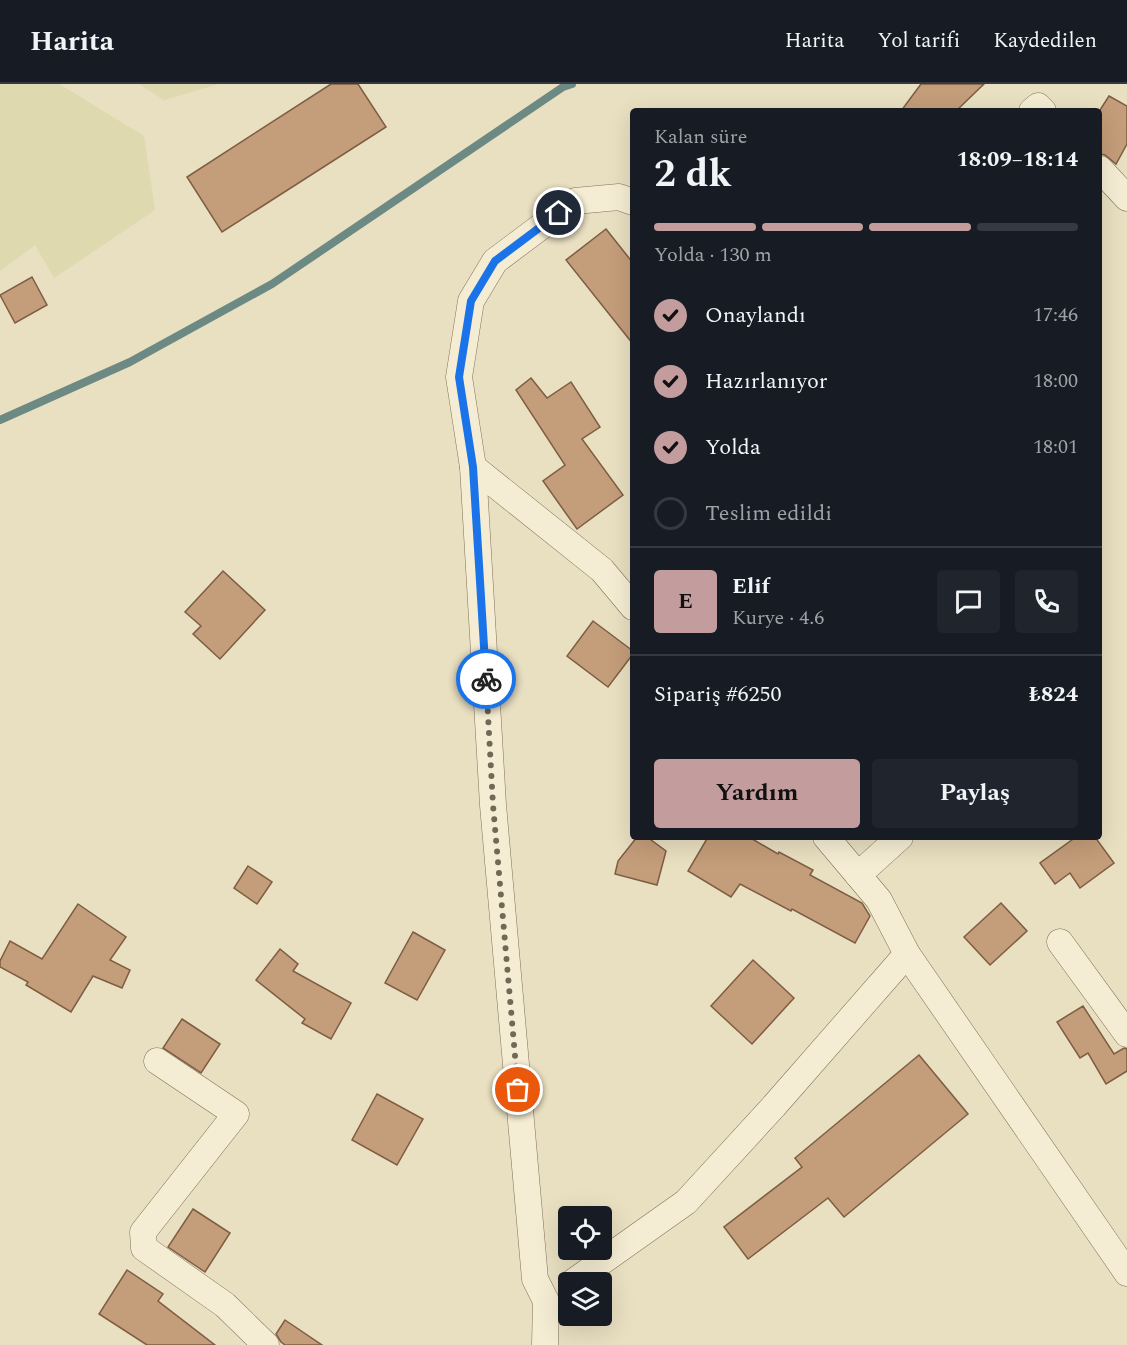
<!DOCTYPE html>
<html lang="tr">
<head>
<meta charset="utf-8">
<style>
  :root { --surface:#171b24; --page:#20242c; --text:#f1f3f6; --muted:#9ea1a6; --line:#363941; --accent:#c39d9d }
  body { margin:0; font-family:Spectral,serif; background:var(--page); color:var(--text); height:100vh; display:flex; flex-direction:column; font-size:22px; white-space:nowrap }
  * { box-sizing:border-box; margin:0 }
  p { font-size:20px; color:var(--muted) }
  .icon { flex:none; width:33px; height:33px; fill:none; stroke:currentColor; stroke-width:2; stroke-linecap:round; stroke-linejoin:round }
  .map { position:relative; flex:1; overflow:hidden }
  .side { position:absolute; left:630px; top:24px; width:472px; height:732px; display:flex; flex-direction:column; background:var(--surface); border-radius:6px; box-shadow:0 6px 24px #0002 }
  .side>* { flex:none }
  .tools { position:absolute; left:558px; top:1122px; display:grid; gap:12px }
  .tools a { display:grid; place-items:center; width:54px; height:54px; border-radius:6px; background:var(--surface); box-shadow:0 6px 24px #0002; font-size:30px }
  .pin { position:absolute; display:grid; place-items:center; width:51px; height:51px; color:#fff; margin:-26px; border:3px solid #fff; border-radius:50%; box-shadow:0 2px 6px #0007 }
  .courier { position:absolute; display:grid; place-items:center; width:60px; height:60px; margin:-30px; border:4px solid #1a73e8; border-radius:50%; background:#fff; color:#222; box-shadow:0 2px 8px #0007 }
  .headline em { font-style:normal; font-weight:700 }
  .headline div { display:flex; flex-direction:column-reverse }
  .headline { display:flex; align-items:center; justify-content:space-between; height:102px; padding:0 24px }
  h1 { font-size:39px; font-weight:700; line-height:45px }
  .bar { display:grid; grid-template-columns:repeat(4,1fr); gap:9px 6px; align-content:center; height:72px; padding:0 24px }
  .bar i { height:8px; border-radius:4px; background:var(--line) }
  .bar .selected { background:var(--accent) }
  .bar p { grid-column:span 4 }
  .line { display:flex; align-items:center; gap:15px; padding:0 24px; border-top:2px solid var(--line) }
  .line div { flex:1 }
  .round { display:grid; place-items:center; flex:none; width:63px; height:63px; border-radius:6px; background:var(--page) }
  ol { padding:0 24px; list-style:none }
  li { display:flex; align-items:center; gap:18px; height:66px }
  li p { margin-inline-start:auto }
  li .icon { padding:6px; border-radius:50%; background:var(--accent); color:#111; stroke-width:4 }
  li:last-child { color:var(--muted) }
  li i { width:33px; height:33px; border:3px solid var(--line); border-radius:50% }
  .cta { display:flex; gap:12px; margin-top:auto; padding:12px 24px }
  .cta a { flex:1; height:69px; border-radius:6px; background:var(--accent); color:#111; font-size:24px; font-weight:700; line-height:69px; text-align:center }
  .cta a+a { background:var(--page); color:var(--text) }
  header { display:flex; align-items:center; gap:36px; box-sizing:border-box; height:84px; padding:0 30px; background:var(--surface); border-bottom:2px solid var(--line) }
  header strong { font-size:28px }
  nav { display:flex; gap:33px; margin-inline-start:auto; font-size:21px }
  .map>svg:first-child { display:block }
  .farmland { fill:#ded9af }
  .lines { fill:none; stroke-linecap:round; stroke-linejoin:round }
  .stream { stroke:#6c8983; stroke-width:8 }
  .building { fill:#c49d7a; stroke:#7e5d42; stroke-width:1.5 }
  .minor-casing { stroke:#81715a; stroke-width:27 }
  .minor { stroke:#f5edd3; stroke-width:26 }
  .done { stroke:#726856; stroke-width:6; stroke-dasharray:0 10.8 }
  .route { stroke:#1a73e8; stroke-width:8 }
</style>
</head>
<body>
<header>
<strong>Harita</strong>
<nav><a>Harita</a><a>Yol tarifi</a><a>Kaydedilen</a></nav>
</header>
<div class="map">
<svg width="1127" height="1261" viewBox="0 0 1127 1261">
  <rect width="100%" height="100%" fill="#e9dfc1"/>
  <!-- farmland -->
  <g class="farmland">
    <polygon points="0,0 59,0 144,52 155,126 54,194 35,161 0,187"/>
    <polygon points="139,0 219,0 164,16"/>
  </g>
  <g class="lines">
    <!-- stream -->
    <polyline class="stream" points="0,336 130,278 272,200 563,3 572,0"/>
  </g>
  <!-- building -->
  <g class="building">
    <polygon points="331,0 358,0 386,43 222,148 187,93"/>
    <polygon points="921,0 984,0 956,27 901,27"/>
    <polygon points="1109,12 1127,22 1127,60 1116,80 1105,71 1100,70 1100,26"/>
    <polygon points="606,145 633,179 633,260 566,176"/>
    <polygon points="32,193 47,221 15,239 0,211"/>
    <polygon points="531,294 547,314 571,298 600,343 582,355 623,411 577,445 543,397 565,381 516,306"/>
    <polygon points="223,487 265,526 220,575 193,550 201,542 185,528"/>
    <polygon points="593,537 633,567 633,570 608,603 567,572"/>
    <polygon points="637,753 647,753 666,767 657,801 615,790 618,777"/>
    <polygon points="708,753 749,753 778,770 779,768 813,786 810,791 862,819 870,832 855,859 792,825 791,827 740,800 731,813 688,787"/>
    <polygon points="1076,753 1095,753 1114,779 1080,804 1070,789 1055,800 1040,779"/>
    <polygon points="248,782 272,798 257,820 234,804"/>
    <polygon points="1001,819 1027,847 990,881 964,853"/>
    <polygon points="78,820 126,853 110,876 130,886 122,904 93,892 71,928 26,901 28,898 0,883 0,877 10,857 42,875"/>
    <polygon points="413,848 445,866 417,916 385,899"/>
    <polygon points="280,865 298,880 293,887 351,919 331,955 302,939 305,935 256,896"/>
    <polygon points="753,876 794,914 752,960 711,922"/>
    <polygon points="1083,922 1114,970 1124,964 1127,965 1127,987 1106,1000 1088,969 1080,974 1057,938"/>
    <polygon points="182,935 220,960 201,989 163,964"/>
    <polygon points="919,971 968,1030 844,1133 828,1114 748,1175 724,1143 802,1083 795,1074"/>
    <polygon points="377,1010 423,1035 397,1081 352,1056"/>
    <polygon points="193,1125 230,1149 205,1188 168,1163"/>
    <polygon points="127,1186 163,1210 158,1217 215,1261 147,1261 99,1230"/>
    <polygon points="285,1236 322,1261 285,1261 281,1258 276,1250"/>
  </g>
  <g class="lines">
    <defs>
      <g id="minor">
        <polyline points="1032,27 1038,22 1043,27"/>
        <polyline points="1100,85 1127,114"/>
        <polyline points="473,383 602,486 633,523"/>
        <polyline points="826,753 879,816 907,870 1127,1189"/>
        <polyline points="858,791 900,753"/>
        <polyline points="1060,858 1127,950"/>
        <polyline points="157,977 236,1030 143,1148 144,1164 225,1221 266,1261"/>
        <polyline points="573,1198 686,1118 774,1022 907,870"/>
        <polyline points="545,1261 546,1217 535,1195 493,721 473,383 459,293 471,217 495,177 575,117 619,113 633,118"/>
      </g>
    </defs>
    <!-- minor casing -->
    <use href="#minor" class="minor-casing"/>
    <!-- minor -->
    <use href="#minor" class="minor"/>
  </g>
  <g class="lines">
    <!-- done -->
    <polyline class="done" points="486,595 493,721 518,1006"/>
    <!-- route -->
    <polyline class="route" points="486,595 473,383 459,293 471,217 495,177 559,129"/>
  </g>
</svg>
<div class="tools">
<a><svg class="icon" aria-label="locate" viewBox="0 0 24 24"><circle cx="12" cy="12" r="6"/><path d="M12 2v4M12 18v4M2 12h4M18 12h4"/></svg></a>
<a><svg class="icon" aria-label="layers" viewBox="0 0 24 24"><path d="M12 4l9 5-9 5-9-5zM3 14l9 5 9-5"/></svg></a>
</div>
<div class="pin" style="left:518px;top:1006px;background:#ea580c"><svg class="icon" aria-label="bag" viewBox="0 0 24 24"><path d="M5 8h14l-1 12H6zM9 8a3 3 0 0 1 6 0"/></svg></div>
<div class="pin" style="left:559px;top:129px;background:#1f2937"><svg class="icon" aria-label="home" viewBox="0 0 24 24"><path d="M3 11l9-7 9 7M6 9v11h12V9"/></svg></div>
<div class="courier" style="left:486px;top:595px"><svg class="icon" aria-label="bike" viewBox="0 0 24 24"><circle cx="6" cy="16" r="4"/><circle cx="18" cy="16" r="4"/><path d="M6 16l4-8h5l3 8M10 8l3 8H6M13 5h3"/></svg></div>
<section class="side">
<div class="headline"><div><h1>2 dk</h1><p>Kalan süre</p></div><em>18:09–18:14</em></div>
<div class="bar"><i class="selected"></i><i class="selected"></i><i class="selected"></i><i></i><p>Yolda · 130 m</p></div>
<ol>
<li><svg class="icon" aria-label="check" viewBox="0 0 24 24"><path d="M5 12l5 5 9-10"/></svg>Onaylandı<p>17:46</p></li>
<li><svg class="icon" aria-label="check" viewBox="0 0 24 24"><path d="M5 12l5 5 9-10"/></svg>Hazırlanıyor<p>18:00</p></li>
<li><svg class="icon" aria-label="check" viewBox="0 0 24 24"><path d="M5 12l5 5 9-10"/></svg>Yolda<p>18:01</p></li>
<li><i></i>Teslim edildi</li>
</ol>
<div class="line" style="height:108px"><b class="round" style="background:var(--accent);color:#111">E</b><div><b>Elif</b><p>Kurye · 4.6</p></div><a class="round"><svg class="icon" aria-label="chat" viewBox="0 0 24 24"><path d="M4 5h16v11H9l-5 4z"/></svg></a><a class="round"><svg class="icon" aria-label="phone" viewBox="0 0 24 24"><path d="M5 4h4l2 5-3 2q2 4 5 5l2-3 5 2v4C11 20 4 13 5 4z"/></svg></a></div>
<div class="line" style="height:78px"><div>Sipariş #6250</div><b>₺824</b></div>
<div class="cta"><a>Yardım</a><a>Paylaş</a></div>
</section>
</div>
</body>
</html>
